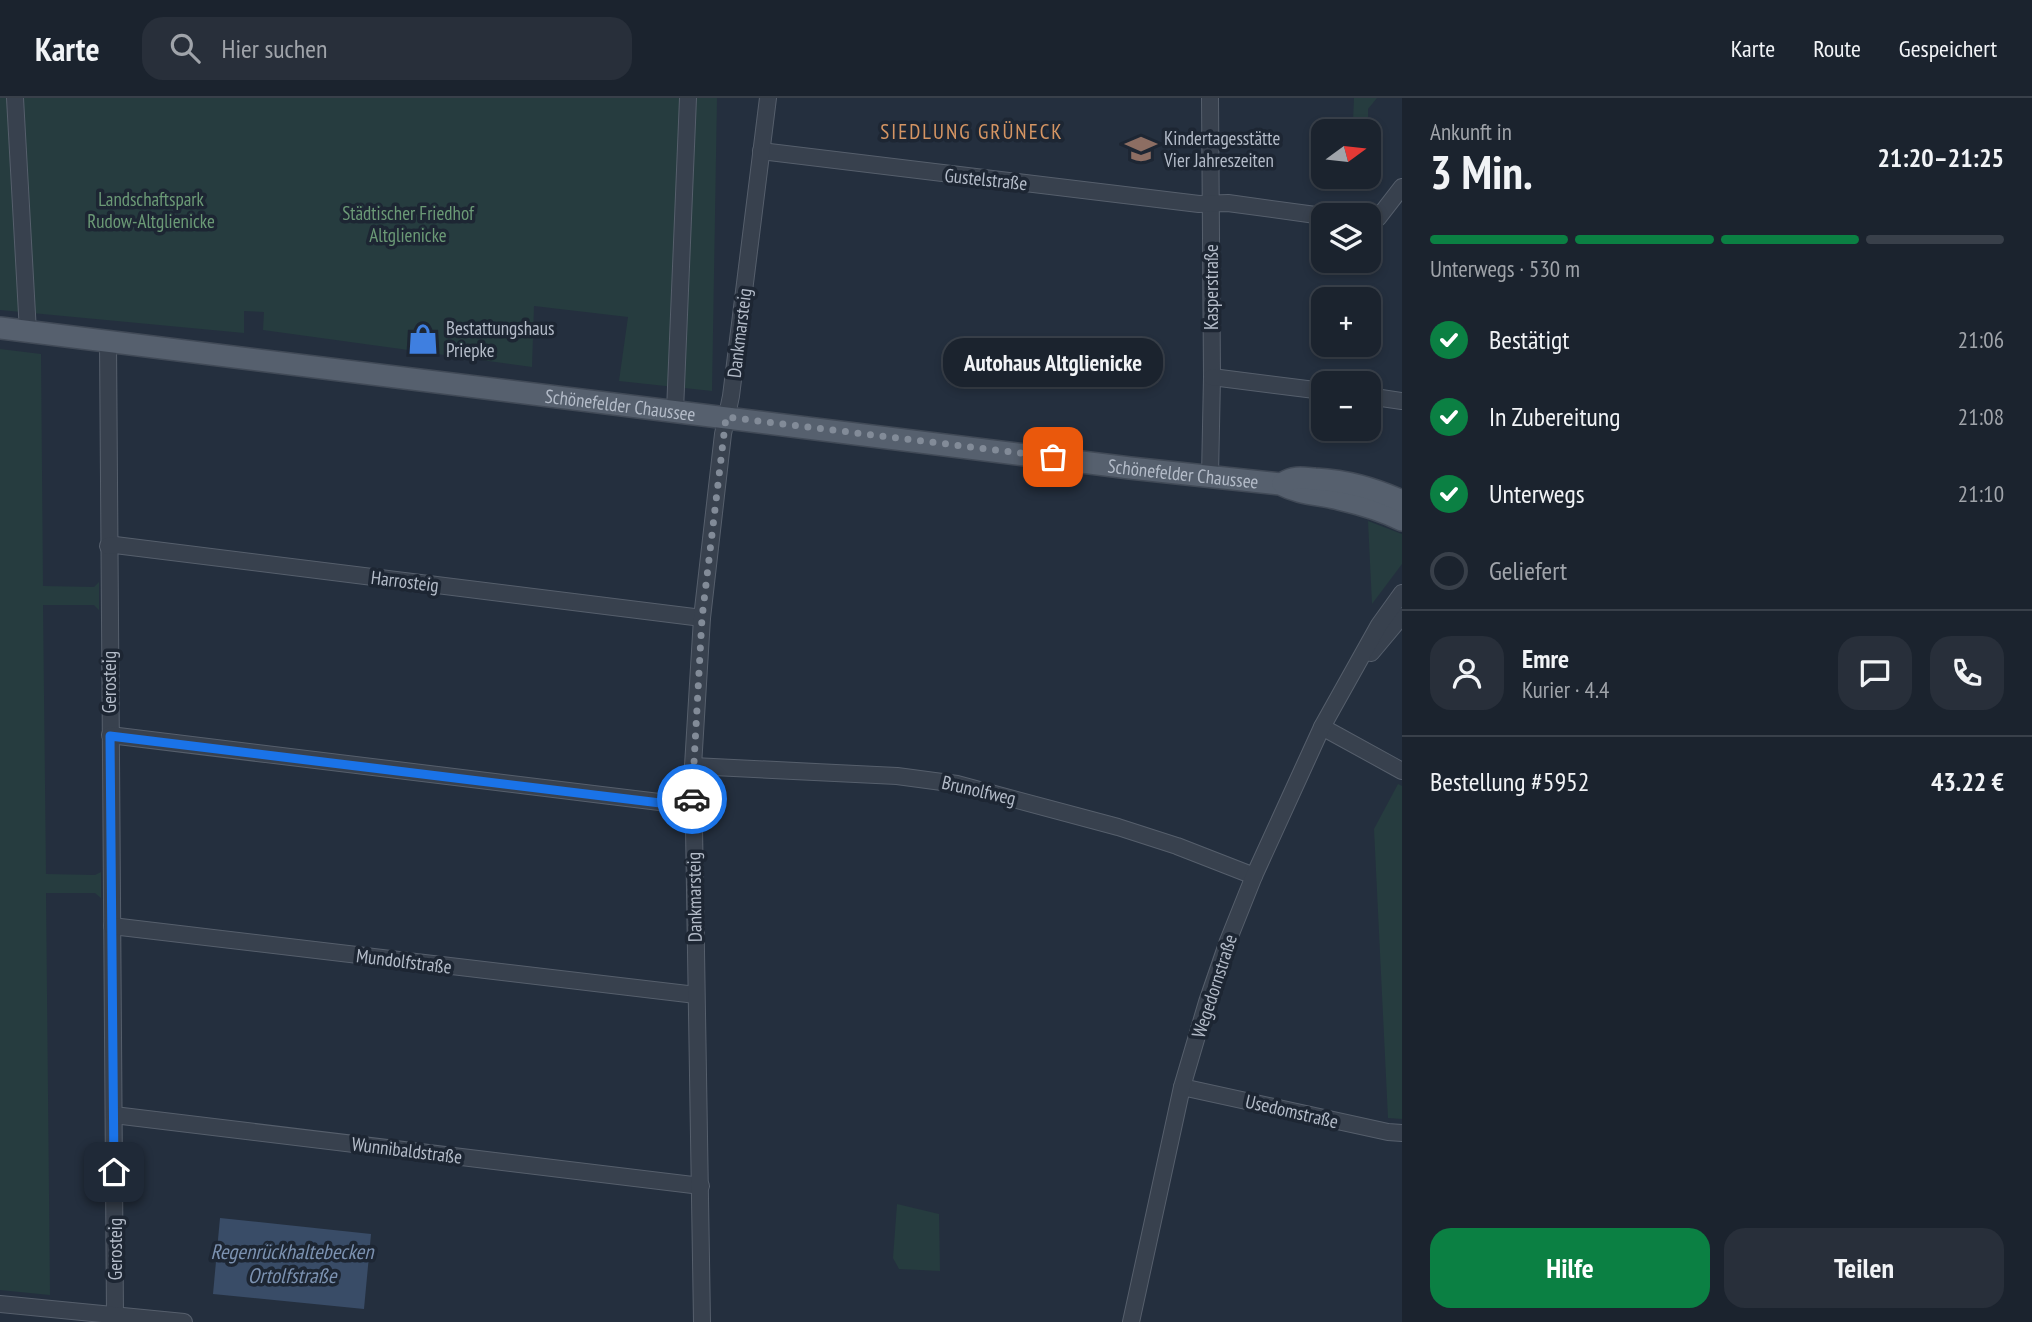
<!DOCTYPE html>
<html lang="de">
<head>
<meta charset="utf-8">
<style>
  :root { --surface:#1b232e; --page:#282f3a; --text:#f1f3f6; --muted:#a0a4aa; --line:#39404a; --accent:#0b8043 }
  body { margin:0; font-family:"PT Sans Narrow",sans-serif; background:var(--page); color:var(--text); height:100vh; display:flex; flex-direction:column; font-size:26px; white-space:nowrap }
  * { box-sizing:border-box; margin:0 }
  p { font-size:23px; color:var(--muted) }
  .icon { flex:none; width:38px; height:38px; fill:none; stroke:currentColor; stroke-width:2; stroke-linecap:round; stroke-linejoin:round }
  .map { position:relative; flex:1; overflow:hidden }
  .details { display:flex; flex-direction:column; background:var(--surface); width:630px }
  .details>* { flex:none }
  .needle { width:46px; rotate:75deg }
  .controls { position:absolute; left:1311px; top:21px; display:grid; gap:14px }
  .controls a { display:grid; place-items:center; width:70px; height:70px; border-radius:14px; background:var(--surface); box-shadow:0 4px 10px #0003,0 0 0 2px var(--line); font-size:35px }
  .pin { position:absolute; display:grid; place-items:center; width:60px; height:60px; color:#fff; margin:-30px; border-radius:14px; box-shadow:0 4px 10px #0006 }
  .courier { position:absolute; display:grid; place-items:center; width:70px; height:70px; margin:-35px; border:5px solid #1a73e8; border-radius:50%; background:#fff; color:#222; box-shadow:0 2px 9px #0007 }
  .bubble { position:absolute; height:49px; border-radius:21px; background:var(--surface); box-shadow:0 4px 10px #0003,0 0 0 2px var(--line); font-size:23px; font-weight:700; line-height:49px; text-align:center }
  .head em { font-style:normal; font-weight:700 }
  .head div { display:flex; flex-direction:column-reverse }
  .head { display:flex; align-items:center; justify-content:space-between; height:119px; padding:0 28px }
  h1 { font-size:46px; font-weight:700; line-height:52px }
  .bar { display:grid; grid-template-columns:repeat(4,1fr); gap:10px 7px; align-content:center; height:84px; padding:0 28px }
  .bar i { height:9px; border-radius:5px; background:var(--line) }
  .bar .selected { background:var(--accent) }
  .bar p { grid-column:span 4 }
  .line { display:flex; align-items:center; gap:18px; padding:0 28px; border-top:2px solid var(--line) }
  .line div { flex:1 }
  .round { display:grid; place-items:center; flex:none; width:74px; height:74px; border-radius:21px; background:var(--page) }
  ol { padding:0 28px; list-style:none }
  li { display:flex; align-items:center; gap:21px; height:77px }
  li p { margin-inline-start:auto }
  li .icon { padding:7px; border-radius:50%; background:var(--accent); color:#fff; stroke-width:4 }
  li:last-child { color:var(--muted) }
  li i { width:38px; height:38px; border:4px solid var(--line); border-radius:50% }
  .action { display:flex; gap:14px; margin-top:auto; padding:14px 28px }
  .action a { flex:1; height:80px; border-radius:21px; background:var(--accent); color:#fff; font-size:28px; font-weight:700; line-height:80px; text-align:center }
  .action a+a { background:var(--page); color:var(--text) }
  header { display:flex; align-items:center; gap:42px; box-sizing:border-box; height:98px; padding:0 35px; background:var(--surface); border-bottom:2px solid var(--line) }
  header strong { font-size:33px }
  nav { display:flex; gap:38px; margin-inline-start:auto; font-size:24px }
  .search { width:490px; height:63px; background:var(--page); display:flex; align-items:center; gap:18px; box-sizing:border-box; padding:0 24px; border-radius:21px; color:var(--muted); font-size:26px }
  main { display:flex; flex:1; min-height:0 }
  .map>svg:first-child { display:block }
  .green { fill:#263c3f }
  .water { fill:#394c67 }
  .lines { fill:none; stroke-linecap:round; stroke-linejoin:round }
  .minor-casing { stroke:#565f6c; stroke-width:18 }
  .major-casing { stroke:#414a57; stroke-width:24 }
  .minor { stroke:#38414e; stroke-width:16 }
  .major { stroke:#56606e; stroke-width:21 }
  .done { stroke:#828b98; stroke-width:7; stroke-dasharray:0 12.6 }
  .route { stroke:#1a73e8; stroke-width:9 }
  .labels { text-anchor:middle; stroke-width:7; stroke-linejoin:round; paint-order:stroke }
  .poi-label { font-size:19px; fill:#b4bcc9; stroke:#1d2633; text-anchor:start }
  .street-label { font-size:19px; fill:#b4bcc9; stroke:#1d2633 }
  .park-label { font-size:19px; fill:#6b9a76; stroke:#1d2633 }
  .neighbourhood-label { font-size:21px; letter-spacing:2px; fill:#d59563; stroke:#1d2633 }
  .water-label { font-size:21px; font-style:italic; fill:#7c92b1; stroke:#1d2633 }
</style>
</head>
<body>
<header>
<strong>Karte</strong>
<div class="search"><svg class="icon" aria-label="search" viewBox="0 0 24 24"><circle cx="10" cy="10" r="6"/><path d="M15 15l6 6"/></svg>Hier suchen</div>
<nav><a>Karte</a><a>Route</a><a>Gespeichert</a></nav>
</header>
<main>
<div class="map">
<svg width="1402" height="1224" viewBox="0 0 1402 1224">
  <rect width="100%" height="100%" fill="#242f3e"/>
  <!-- green -->
  <g class="green">
    <polygon points="0,0 717,0 712,293 619,283 628,219 534,208 532,269 263,232 264,214 244,213 244,235 0,212"/>
    <polygon points="1354,0 1377,0 1368,11 1368,25 1353,23"/>
    <polygon points="0,251 41,256 43,488 94,489 99,484 99,512 94,507 43,507 46,776 95,777 101,774 101,800 95,795 46,795 50,1197 0,1192"/>
    <polygon points="1368,423 1402,436 1402,466 1372,506"/>
    <polygon points="1398,686 1402,688 1402,1021 1388,1020 1374,731"/>
    <polygon points="897,1106 939,1116 940,1173 899,1171 893,1160"/>
  </g>
  <!-- water -->
  <polygon class="water" points="220,1120 371,1136 364,1211 213,1196"/>
  <g class="lines">
    <defs>
      <g id="minor">
        <polyline points="15,0 28,234"/>
        <polyline points="1210,0 1212,279 1210,378"/>
        <polyline points="761,53 1199,106 1228,105 1323,118"/>
        <polyline points="1368,122 1378,120 1402,89"/>
        <polyline points="108,244 115,1217"/>
        <polyline points="1212,279 1323,293"/>
        <polyline points="1368,298 1402,303"/>
        <polyline points="675,313 688,0"/>
        <polyline points="108,448 115,447 702,520"/>
        <polyline points="1371,555 1402,518"/>
        <polyline points="1322,629 1402,673"/>
        <polyline points="110,637 692,708"/>
        <polyline points="693,668 897,678 957,686 1118,729 1177,748 1254,778"/>
        <polyline points="112,828 696,897"/>
        <polyline points="1182,989 1388,1034 1402,1035"/>
        <polyline points="114,1017 701,1088"/>
        <polyline points="0,1206 184,1224"/>
        <polyline points="702,1224 693,668 702,520 723,336 731,298 768,0"/>
        <polyline points="1131,1224 1182,989 1207,904 1228,843 1254,778 1322,629 1379,527 1402,495"/>
      </g>
      <g id="major">
        <path id="s1" d="M0,230L1130,370L1280,386C1299,396 1319,396 1339,401C1361,406 1382,412 1402,422"/>
        <path d="M1283,385C1294,378 1303,380 1315,381C1348,383 1372,390 1402,403"/>
      </g>
    </defs>
    <!-- minor casing -->
    <use href="#minor" class="minor-casing"/>
    <!-- major casing -->
    <use href="#major" class="major-casing"/>
    <!-- minor -->
    <use href="#minor" class="minor"/>
    <!-- major -->
    <use href="#major" class="major"/>
  </g>
  <g class="lines">
    <!-- done -->
    <polyline class="done" points="692,701 702,520 726,319 1053,359"/>
    <!-- route -->
    <polyline class="route" points="114,1074 110,638 685,708 692,708 692,701"/>
  </g>
  <!-- icons -->
  <defs>
    <symbol id="school-bare" viewBox="-9 -9 18 18"><path d="M0-5L7-2L0 1L-7-2ZM-4 1L0 2.5L4 1V4Q0 6-4 4Z" fill="#8d6e63" stroke="#1d2633" stroke-width="2.5" paint-order="stroke"/></symbol>
    <symbol id="shop-bare" viewBox="-9 -9 18 18"><path d="M-5-2.5h2.3a2.7 3.5 0 0 1 5.4 0H5L5.5 6h-11ZM-1.5-2.5h3a1.5 2.3 0 0 0-3 0Z" fill="#3f7fe0" stroke="#1d2633" stroke-width="2.5" paint-order="stroke"/></symbol>
  </defs>
  <g fill-rule="evenodd">
    <use href="#school-bare" x="1119" y="29" width="44" height="44"/>
    <use href="#shop-bare" x="401" y="219" width="44" height="44"/>
  </g>
  <g class="labels">
    <!-- poi labels -->
    <g class="poi-label">
      <text x="1164" y="47">Kindertagesstätte<tspan x="1164" dy="22">Vier Jahreszeiten</tspan></text>
      <text x="446" y="237">Bestattungshaus<tspan x="446" dy="22">Priepke</tspan></text>
    </g>
    <!-- street labels -->
    <g class="street-label">
      <text transform="translate(986 81) rotate(6)" y="7">Gustelstraße</text>
      <text transform="translate(1211 189) rotate(-90)" y="7">Kasperstraße</text>
      <text transform="translate(739 235) rotate(-83)" y="7">Dankmarsteig</text>
      <text dy="7" stroke="none"><textPath href="#s1" startOffset="625">Schönefelder Chaussee</textPath></text>
      <text dy="7" stroke="none"><textPath href="#s1" startOffset="1192">Schönefelder Chaussee</textPath></text>
      <text transform="translate(405 483) rotate(7)" y="7">Harrosteig</text>
      <text transform="translate(109 584) rotate(-90)" y="7">Gerosteig</text>
      <text transform="translate(979 692) rotate(13)" y="7">Brunolfweg</text>
      <text transform="translate(694 799) rotate(-91)" y="7">Dankmarsteig</text>
      <text transform="translate(404 863) rotate(7)" y="7">Mundolfstraße</text>
      <text transform="translate(1214 888) rotate(-72)" y="7">Wegedornstraße</text>
      <text transform="translate(1292 1013) rotate(13)" y="7">Usedomstraße</text>
      <text transform="translate(407 1052) rotate(7)" y="7">Wunnibaldstraße</text>
      <text transform="translate(115 1151) rotate(-90)" y="7">Gerosteig</text>
    </g>
    <!-- park labels -->
    <g class="park-label">
      <text x="151" y="108">Landschaftspark<tspan x="151" dy="22">Rudow-Altglienicke</tspan></text>
      <text x="408" y="122">Städtischer Friedhof<tspan x="408" dy="22">Altglienicke</tspan></text>
    </g>
    <!-- neighbourhood labels -->
    <g class="neighbourhood-label">
      <text x="972" y="41">SIEDLUNG GRÜNECK</text>
    </g>
    <!-- water labels -->
    <g class="water-label">
      <text x="292" y="1161">Regenrückhaltebecken<tspan x="292" dy="24">Ortolfstraße</tspan></text>
    </g>
  </g>
</svg>
<div class="controls">
<a><svg class="needle" viewBox="-14 -14 28 28"><path d="M0-13l5 13h-10z" fill="#e53935"/><path d="M0 13l5-13h-10z" fill="#a0a4aa"/></svg></a>
<a><svg class="icon" aria-label="layers" viewBox="0 0 24 24"><path d="M12 4l9 5-9 5-9-5zM3 14l9 5 9-5"/></svg></a>
<a>+</a>
<a>−</a>
</div>
<div class="pin" style="left:1053px;top:359px;background:#ea580c"><svg class="icon" aria-label="bag" viewBox="0 0 24 24"><path d="M5 8h14l-1 12H6zM9 8a3 3 0 0 1 6 0"/></svg></div>
<div class="pin" style="left:114px;top:1074px;background:#1f2937"><svg class="icon" aria-label="home" viewBox="0 0 24 24"><path d="M3 11l9-7 9 7M6 9v11h12V9"/></svg></div>
<div class="courier" style="left:692px;top:701px"><svg class="icon" aria-label="car" viewBox="0 0 24 24"><path d="M5 17H2v-5l4-1 3-4h7l3 4 3 1v5h-3M9 17h6M6 11h13"/><circle cx="7" cy="17" r="2"/><circle cx="17" cy="17" r="2"/></svg></div>
<div class="bubble" style="left:943px;top:240px;width:220px">Autohaus Altglienicke</div>
</div>
<section class="details">
<div class="head"><div><h1>3 Min.</h1><p>Ankunft in</p></div><em>21:20–21:25</em></div>
<div class="bar"><i class="selected"></i><i class="selected"></i><i class="selected"></i><i></i><p>Unterwegs · 530 m</p></div>
<ol>
<li><svg class="icon" aria-label="check" viewBox="0 0 24 24"><path d="M5 12l5 5 9-10"/></svg>Bestätigt<p>21:06</p></li>
<li><svg class="icon" aria-label="check" viewBox="0 0 24 24"><path d="M5 12l5 5 9-10"/></svg>In Zubereitung<p>21:08</p></li>
<li><svg class="icon" aria-label="check" viewBox="0 0 24 24"><path d="M5 12l5 5 9-10"/></svg>Unterwegs<p>21:10</p></li>
<li><i></i>Geliefert</li>
</ol>
<div class="line" style="height:126px"><a class="round"><svg class="icon" aria-label="person" viewBox="0 0 24 24"><circle cx="12" cy="8" r="4"/><path d="M4 21q1-7 8-7t8 7"/></svg></a><div><b>Emre</b><p>Kurier · 4.4</p></div><a class="round"><svg class="icon" aria-label="chat" viewBox="0 0 24 24"><path d="M4 5h16v11H9l-5 4z"/></svg></a><a class="round"><svg class="icon" aria-label="phone" viewBox="0 0 24 24"><path d="M5 4h4l2 5-3 2q2 4 5 5l2-3 5 2v4C11 20 4 13 5 4z"/></svg></a></div>
<div class="line" style="height:91px"><div>Bestellung #5952</div><b>43.22 €</b></div>
<div class="action"><a>Hilfe</a><a>Teilen</a></div>
</section>
</main>
</body>
</html>
